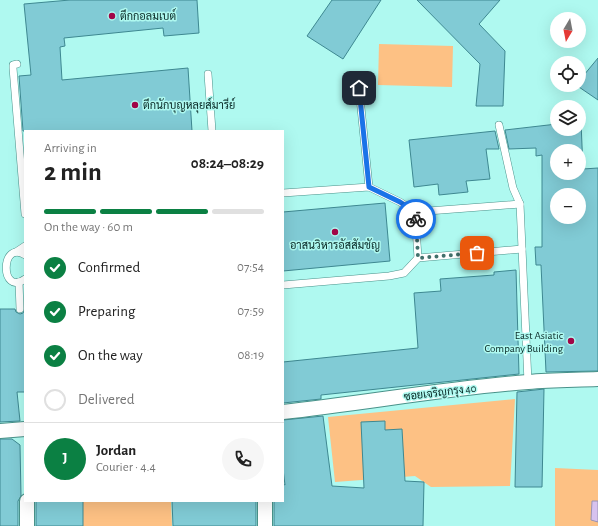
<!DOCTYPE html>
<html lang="en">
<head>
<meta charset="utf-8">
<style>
  :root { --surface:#fff; --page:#f6f6f6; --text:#222; --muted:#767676; --line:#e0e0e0; --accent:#0b8043 }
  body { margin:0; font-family:"Alegreya Sans",Sarabun,sans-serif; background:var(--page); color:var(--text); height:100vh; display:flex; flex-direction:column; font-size:15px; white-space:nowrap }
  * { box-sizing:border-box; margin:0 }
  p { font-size:13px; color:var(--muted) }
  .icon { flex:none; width:22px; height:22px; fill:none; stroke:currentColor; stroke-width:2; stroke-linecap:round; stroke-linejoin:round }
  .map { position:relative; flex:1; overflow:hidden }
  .details { position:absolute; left:24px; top:130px; width:260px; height:372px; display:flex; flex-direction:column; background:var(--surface); border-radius:0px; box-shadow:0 4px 16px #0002 }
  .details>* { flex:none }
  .needle { width:26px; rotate:190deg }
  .buttons { position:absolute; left:550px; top:12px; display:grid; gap:8px }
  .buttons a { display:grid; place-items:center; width:36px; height:36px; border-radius:50%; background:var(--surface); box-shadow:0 4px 16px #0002; font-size:20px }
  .pin { position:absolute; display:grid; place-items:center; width:34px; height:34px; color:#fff; margin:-17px; border-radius:8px; box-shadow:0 2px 6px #0006 }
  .courier { position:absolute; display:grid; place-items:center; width:40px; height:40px; margin:-20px; border:3px solid #1a73e8; border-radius:50%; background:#fff; color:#222; box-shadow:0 1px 5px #0007 }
  .head em { font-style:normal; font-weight:600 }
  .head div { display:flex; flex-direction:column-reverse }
  .head { display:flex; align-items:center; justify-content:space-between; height:68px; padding:0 20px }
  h1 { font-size:26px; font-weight:600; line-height:30px }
  .bar { display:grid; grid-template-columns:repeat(4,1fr); gap:6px 4px; align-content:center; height:48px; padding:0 20px }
  .bar i { height:5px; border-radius:3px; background:var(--line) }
  .bar .selected { background:var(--accent) }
  .bar p { grid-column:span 4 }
  .line { display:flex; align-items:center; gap:10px; padding:0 20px; border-top:1px solid var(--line) }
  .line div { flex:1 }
  .round { display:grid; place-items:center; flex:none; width:42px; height:42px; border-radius:21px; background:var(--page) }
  ol { padding:0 20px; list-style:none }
  li { display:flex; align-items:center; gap:12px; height:44px }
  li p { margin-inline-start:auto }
  li .icon { padding:4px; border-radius:50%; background:var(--accent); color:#fff; stroke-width:4 }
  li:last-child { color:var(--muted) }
  li i { width:22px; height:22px; border:2px solid var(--line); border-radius:50% }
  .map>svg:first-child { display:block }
  .green { fill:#fdc184 }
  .water { fill:#d7c2ef; stroke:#9893b2 }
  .building { fill:#81cbd5; stroke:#3e8891; fill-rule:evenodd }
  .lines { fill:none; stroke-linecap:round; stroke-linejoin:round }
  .service-casing { stroke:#49928a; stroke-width:8 }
  .minor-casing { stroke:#49928a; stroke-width:16 }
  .service { stroke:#fff; stroke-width:7 }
  .minor { stroke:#fff; stroke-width:14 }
  .done { stroke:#41706b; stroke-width:4; stroke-dasharray:0 7.2 }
  .route { stroke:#1a73e8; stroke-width:5 }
  .poi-dot { fill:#a10647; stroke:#aff9f0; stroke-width:1.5 }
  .labels { text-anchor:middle; stroke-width:3; stroke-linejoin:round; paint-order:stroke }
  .poi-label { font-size:11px; fill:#062623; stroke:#aff9f0; text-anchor:start }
  .street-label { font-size:11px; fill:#062623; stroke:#aff9f0 }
</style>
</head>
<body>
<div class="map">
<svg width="598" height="526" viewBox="0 0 598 526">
  <rect width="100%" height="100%" fill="#aff9f0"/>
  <!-- green -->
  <g class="green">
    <polygon points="379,44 453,46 452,87 378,85"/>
    <polygon points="515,399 510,486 431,487 415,476 335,482 328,417"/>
    <polygon points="555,468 598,470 598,526 555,526"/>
    <polygon points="37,501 171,501 172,526 36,526"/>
  </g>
  <!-- water -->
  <polygon class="water" points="592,501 598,501 598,522 591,520"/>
  <!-- building -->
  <g class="building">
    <polygon points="70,0 197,0 199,33 164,36 163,28 64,38 65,46 60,47 62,80 188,68 192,131 23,131 19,76 31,75 24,4"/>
    <polygon points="332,0 381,0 343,59 307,36"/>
    <polygon points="417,0 500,0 479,24 505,51 503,106 476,106 480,64"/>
    <polygon points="598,58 598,100 576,85 579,85 579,81"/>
    <path d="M579,122H581L583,169L598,168V371L546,372L541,265H536L535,247H542V155L536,156V148L509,149L505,130L557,124V129H579ZM557,151H579V173H557ZM557,195H579V217H557Z"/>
    <polygon points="495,131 499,149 486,149 490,179 466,181 468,192 439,195 438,184 414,187 409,140"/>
    <polygon points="385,203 390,261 283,271 283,212"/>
    <polygon points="516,270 519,374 321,395 321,399 283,403 283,362 418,348 414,293 441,291 440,279 494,275 494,272"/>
    <polygon points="0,309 15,309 16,312 20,314 23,313 25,309 25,392 17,392 20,421 0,422"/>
    <polygon points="544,389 542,487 515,487 517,392"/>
    <polygon points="323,416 332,486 364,488 361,422 385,421 385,430 402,429 405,481 424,482 423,526 274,526 274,501 283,501 283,484 285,485 283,469 283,420"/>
    <polygon points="0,439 12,439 20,445 21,496 18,501 18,526 0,526"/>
    <rect x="36" y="501" width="47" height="25"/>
    <polygon points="172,501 256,501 256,526 173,526"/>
  </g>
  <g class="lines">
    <defs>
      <g id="service">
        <polyline points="17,64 13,65 13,68 25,214"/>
        <polyline points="208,74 212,131"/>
        <polyline points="359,88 369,187"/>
        <polyline points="499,125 513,188 520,204 528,382"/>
        <polyline points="283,193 369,187 400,202 415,212 520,204"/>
        <polyline points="415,212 418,258"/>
        <polyline points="16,252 25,246"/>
        <path d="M25,255C0,239 0,297 25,279"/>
        <polyline points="19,282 20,309"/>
        <polyline points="283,285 389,276 404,273 418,258 522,249"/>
      </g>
      <g id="minor">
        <path d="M283,412C365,403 446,388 528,382C551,380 575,380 598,379"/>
        <polyline points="0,431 25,429"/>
        <polyline points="27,501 27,526"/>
        <polyline points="265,501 265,526"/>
      </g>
    </defs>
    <!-- service casing -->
    <use href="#service" class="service-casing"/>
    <!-- minor casing -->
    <use href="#minor" class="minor-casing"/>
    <!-- service -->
    <use href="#service" class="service"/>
    <!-- minor -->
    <use href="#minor" class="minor"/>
  </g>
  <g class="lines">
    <!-- done -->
    <polyline class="done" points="416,219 418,258 477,253"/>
    <!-- route -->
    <polyline class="route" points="359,88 369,187 400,202 415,212 416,219"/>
  </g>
  <!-- markers -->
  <g class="poi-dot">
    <circle cx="112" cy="16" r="4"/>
    <circle cx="135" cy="105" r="4"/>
    <circle cx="335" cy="232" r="4"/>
    <circle cx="571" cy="341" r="4"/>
  </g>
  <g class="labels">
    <!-- poi labels -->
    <g class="poi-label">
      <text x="120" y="20">ตึกกอลมเบต์</text>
      <text x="143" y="109">ตึกนักบุญหลุยส์มารีย์</text>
      <text x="335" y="249" text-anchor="middle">อาสนวิหารอัสสัมชัญ</text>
      <text x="563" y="339" text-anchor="end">East Asiatic<tspan x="563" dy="13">Company Building</tspan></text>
    </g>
    <!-- street labels -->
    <g class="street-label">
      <text transform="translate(440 392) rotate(-7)" y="4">ซอยเจริญกรุง 40</text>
    </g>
  </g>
</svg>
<div class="buttons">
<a><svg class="needle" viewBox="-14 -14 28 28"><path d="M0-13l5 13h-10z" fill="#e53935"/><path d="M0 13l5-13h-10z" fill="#767676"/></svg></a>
<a><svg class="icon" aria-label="locate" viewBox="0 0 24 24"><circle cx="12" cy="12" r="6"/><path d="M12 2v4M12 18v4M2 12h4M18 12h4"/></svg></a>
<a><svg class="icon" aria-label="layers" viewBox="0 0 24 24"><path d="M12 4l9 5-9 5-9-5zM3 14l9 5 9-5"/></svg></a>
<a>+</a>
<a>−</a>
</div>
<div class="pin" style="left:477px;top:253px;background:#ea580c"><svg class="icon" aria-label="bag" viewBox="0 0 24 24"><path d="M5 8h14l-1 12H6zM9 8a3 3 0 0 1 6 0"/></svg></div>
<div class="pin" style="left:359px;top:88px;background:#1f2937"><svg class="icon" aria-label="home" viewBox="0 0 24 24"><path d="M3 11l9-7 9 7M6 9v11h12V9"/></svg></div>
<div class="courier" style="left:416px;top:219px"><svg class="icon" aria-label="bike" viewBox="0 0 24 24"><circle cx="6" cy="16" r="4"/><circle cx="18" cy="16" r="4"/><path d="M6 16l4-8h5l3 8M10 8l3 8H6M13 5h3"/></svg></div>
<section class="details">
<div class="head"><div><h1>2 min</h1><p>Arriving in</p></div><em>08:24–08:29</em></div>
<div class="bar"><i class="selected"></i><i class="selected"></i><i class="selected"></i><i></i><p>On the way · 60 m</p></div>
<ol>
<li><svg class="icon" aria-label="check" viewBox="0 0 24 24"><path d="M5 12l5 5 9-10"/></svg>Confirmed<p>07:54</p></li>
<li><svg class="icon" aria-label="check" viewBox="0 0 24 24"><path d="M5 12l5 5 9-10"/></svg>Preparing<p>07:59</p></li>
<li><svg class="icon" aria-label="check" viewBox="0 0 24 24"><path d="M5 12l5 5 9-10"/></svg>On the way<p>08:19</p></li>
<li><i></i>Delivered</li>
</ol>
<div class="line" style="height:72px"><b class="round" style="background:var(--accent);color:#fff">J</b><div><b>Jordan</b><p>Courier · 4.4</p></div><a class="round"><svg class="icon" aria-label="phone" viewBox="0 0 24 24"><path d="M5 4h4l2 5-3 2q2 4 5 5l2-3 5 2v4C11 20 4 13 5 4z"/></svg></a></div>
</section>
</div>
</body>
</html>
